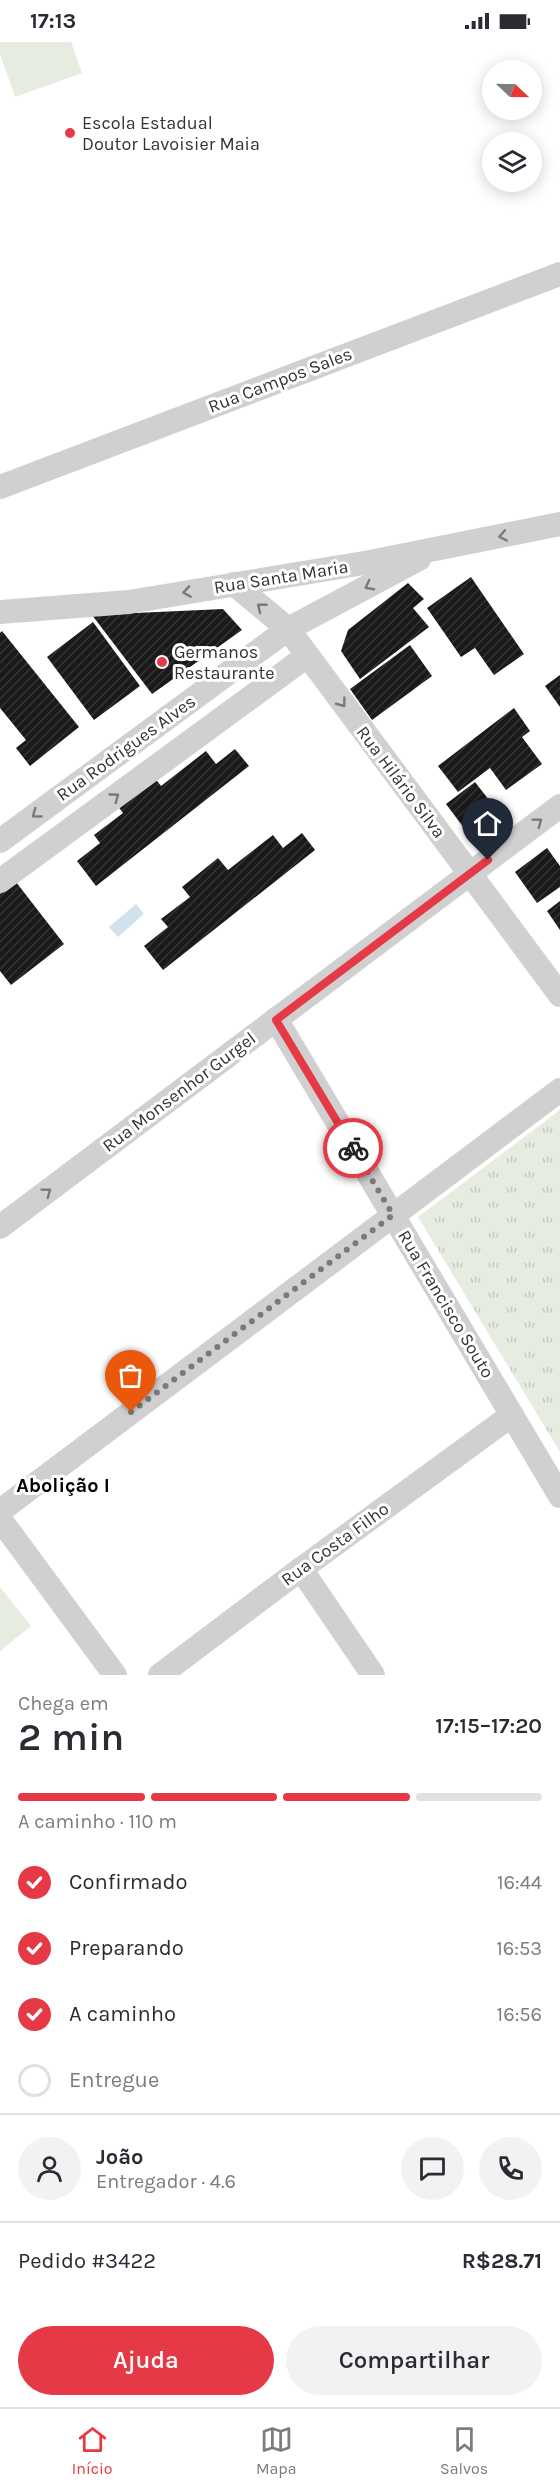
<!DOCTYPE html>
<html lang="pt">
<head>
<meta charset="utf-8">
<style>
  :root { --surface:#fff; --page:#f2f2f3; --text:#2b2b33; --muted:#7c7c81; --line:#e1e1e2; --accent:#e63946 }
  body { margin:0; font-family:Karla,sans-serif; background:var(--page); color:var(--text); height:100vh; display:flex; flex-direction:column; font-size:22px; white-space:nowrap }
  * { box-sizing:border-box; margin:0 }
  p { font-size:20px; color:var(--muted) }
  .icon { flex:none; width:33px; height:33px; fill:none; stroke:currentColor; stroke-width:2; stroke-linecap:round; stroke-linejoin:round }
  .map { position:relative; height:1633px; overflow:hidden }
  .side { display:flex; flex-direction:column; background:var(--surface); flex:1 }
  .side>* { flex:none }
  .needle { width:39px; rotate:112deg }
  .fabs { position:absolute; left:482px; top:18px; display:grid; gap:12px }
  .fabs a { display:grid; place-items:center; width:60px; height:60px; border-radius:50%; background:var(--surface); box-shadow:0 3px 15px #0003; font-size:30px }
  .pin { position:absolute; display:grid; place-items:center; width:51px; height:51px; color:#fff; margin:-62px -26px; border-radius:50% 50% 50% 0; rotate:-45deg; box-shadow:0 0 6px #0007 }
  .pin .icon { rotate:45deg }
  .courier { position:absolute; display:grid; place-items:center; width:60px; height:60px; margin:-30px; border:4px solid #e63946; border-radius:50%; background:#fff; color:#222; box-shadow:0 2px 8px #0007 }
  .summary em { font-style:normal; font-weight:600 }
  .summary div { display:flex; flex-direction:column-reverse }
  .summary { display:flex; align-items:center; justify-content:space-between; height:102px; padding:0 18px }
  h1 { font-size:39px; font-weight:600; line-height:45px }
  .bar { display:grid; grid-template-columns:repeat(4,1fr); gap:9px 6px; align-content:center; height:72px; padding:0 18px }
  .bar i { height:8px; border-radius:4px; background:var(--line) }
  .bar .on { background:var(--accent) }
  .bar p { grid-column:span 4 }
  .line { display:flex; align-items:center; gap:15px; padding:0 18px; border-top:2px solid var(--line) }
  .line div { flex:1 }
  .round { display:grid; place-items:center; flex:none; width:63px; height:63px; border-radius:32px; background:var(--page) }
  ol { padding:0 18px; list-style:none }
  li { display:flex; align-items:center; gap:18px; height:66px }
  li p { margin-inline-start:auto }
  li .icon { padding:6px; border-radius:50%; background:var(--accent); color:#fff; stroke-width:4 }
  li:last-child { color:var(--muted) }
  li i { width:33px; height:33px; border:3px solid var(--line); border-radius:50% }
  .primary-button { display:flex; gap:12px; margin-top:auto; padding:12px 18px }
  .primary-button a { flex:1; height:69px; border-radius:36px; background:var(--accent); color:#fff; font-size:24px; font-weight:600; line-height:69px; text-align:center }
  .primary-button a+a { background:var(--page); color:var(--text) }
  .status { display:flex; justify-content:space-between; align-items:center; height:42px; padding:0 30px; background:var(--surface); direction:ltr }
  .status svg { height:16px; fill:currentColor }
  .tabs { display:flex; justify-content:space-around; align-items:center; height:84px; border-top:2px solid var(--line); background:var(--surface); font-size:16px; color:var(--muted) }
  .tabs a { display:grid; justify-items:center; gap:3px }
  .tabs .on { color:var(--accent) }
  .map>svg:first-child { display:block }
  .grass { fill:#e6ecdf }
  .park { fill:url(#park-tufts) }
  .water { fill:#cfe2ee }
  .building { fill:url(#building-hatch) }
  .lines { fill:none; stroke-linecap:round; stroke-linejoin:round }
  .minor { stroke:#d0d0d0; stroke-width:24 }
  .oneway { stroke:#7a7a7a }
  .done { stroke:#7a7a7a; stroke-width:6; stroke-dasharray:0 10.8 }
  .route { stroke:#e63946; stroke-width:8 }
  .poi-dot { fill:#e63946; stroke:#fff; stroke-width:2 }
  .labels { text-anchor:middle; stroke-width:6; stroke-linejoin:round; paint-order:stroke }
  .poi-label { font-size:18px; fill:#333; stroke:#fff; text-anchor:start }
  .street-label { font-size:18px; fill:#333; stroke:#fff }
  .neighbourhood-label { font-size:20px; font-weight:bold; fill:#000; stroke:#fff }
</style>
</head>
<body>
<div class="status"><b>17:13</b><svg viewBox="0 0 49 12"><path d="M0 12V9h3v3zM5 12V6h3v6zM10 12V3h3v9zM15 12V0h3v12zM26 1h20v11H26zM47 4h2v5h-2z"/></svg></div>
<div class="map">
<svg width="560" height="1633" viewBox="0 0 560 1633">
  <defs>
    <pattern id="park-tufts" width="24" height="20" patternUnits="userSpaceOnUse" patternTransform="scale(1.5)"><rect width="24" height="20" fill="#e6ecdf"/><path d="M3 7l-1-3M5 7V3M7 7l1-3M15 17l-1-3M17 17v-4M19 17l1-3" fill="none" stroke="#c6cbc0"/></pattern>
    <pattern id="building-hatch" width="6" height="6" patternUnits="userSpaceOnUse" patternTransform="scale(1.5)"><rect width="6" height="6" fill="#1a1a1a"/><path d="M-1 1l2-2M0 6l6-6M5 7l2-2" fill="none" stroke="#333"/></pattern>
  </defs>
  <rect width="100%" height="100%" fill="#fff"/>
  <!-- grass -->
  <g class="grass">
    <polygon points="0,0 71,0 82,31 15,55 0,12"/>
    <polygon points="0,1545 31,1584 0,1609"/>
  </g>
  <!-- park -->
  <polygon class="park" points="560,1068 560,1410 418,1175"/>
  <!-- water -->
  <polygon class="water" points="136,862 144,872 118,895 109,885"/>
  <!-- building -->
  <g class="building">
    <polygon points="471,535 524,612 494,633 475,606 461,615 427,566"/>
    <polygon points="408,541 424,557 413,566 429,585 360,637 341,609 348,588"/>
    <polygon points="223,567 242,588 152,652 92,573"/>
    <polygon points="93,580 140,644 94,678 47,615"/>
    <polygon points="2,589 79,685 30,724 16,706 26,698 0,666 0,591"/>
    <polygon points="410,603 432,634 372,678 350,647"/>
    <polygon points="560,633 560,665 545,644"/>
    <polygon points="514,666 530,689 522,695 542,722 506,748 490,726 458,750 438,724"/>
    <polygon points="235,707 249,724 96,844 77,819 100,801 94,793 123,771 115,760 151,731 161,744 206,709 216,722"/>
    <polygon points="475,740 496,767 467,790 446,762"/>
    <polygon points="302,791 315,808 163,928 144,904 168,885 161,877 190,855 182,845 218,816 228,828 273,793 283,806"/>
    <polygon points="547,806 560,824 560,845 537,861 515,830"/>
    <polygon points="16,840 64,902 11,943 0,929 0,852"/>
    <polygon points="560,859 560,888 547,869"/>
  </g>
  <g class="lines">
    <!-- minor -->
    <g class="minor">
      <polyline points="0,445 560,232"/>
      <polyline points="234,542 288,587 560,953"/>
      <polyline points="0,570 129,560 370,520 560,482"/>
      <polyline points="0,799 288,587 419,517"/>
      <polyline points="0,839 307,614"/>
      <polyline points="276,977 560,1454"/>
      <polyline points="0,1185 560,764"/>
      <polyline points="0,1469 560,1048"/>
      <polyline points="0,1477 115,1633"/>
      <polyline points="301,1527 373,1633"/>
      <polyline points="160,1633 301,1527 512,1373"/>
    </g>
  </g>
  <!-- one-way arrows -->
  <defs><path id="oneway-chevron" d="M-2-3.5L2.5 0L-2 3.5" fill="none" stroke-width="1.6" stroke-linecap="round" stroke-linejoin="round" transform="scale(1.5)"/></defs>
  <g class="oneway">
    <use href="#oneway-chevron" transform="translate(503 494) rotate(169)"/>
    <use href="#oneway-chevron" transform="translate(369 544) rotate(152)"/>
    <use href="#oneway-chevron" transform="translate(187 550) rotate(171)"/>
    <use href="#oneway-chevron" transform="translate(261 565) rotate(-141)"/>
    <use href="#oneway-chevron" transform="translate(342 661) rotate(53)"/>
    <use href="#oneway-chevron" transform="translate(115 755) rotate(-36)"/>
    <use href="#oneway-chevron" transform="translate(36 772) rotate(144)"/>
    <use href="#oneway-chevron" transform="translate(538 780) rotate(-37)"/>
    <use href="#oneway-chevron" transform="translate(47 1150) rotate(-37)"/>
  </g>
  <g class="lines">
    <!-- done -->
    <polyline class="done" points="131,1370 393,1173 353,1106"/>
    <!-- route -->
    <polyline class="route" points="353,1106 276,978 488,818"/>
  </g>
  <!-- markers -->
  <g class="poi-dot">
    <circle cx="70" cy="91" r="6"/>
    <circle cx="162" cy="620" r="6"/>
  </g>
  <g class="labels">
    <!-- poi labels -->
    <g class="poi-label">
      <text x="82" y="87">Escola Estadual<tspan x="82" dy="21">Doutor Lavoisier Maia</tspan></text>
      <text x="174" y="616">Germanos<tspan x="174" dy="21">Restaurante</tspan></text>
    </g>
    <!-- street labels -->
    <g class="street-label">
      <text transform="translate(280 338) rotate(-21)" y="6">Rua Campos Sales</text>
      <text transform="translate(281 535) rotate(-9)" y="6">Rua Santa Maria</text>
      <text transform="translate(126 706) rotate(-36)" y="6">Rua Rodrigues Alves</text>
      <text transform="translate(401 740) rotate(53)" y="6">Rua Hilário Silva</text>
      <text transform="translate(179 1050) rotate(-37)" y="6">Rua Monsenhor Gurgel</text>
      <text transform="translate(446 1262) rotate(59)" y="6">Rua Francisco Souto</text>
      <text transform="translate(335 1502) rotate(-36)" y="6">Rua Costa Filho</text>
    </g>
    <!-- neighbourhood labels -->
    <g class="neighbourhood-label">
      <text x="63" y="1450">Abolição I</text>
    </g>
  </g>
</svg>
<div class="fabs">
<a><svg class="needle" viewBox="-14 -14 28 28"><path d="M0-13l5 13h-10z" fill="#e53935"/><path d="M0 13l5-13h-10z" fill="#7c7c81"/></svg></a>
<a><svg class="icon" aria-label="layers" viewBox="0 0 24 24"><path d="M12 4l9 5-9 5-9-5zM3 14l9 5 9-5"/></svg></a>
</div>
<div class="pin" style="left:131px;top:1370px;background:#ea580c"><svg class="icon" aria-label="bag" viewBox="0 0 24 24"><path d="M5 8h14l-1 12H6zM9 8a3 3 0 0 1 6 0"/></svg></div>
<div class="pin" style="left:488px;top:818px;background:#1f2937"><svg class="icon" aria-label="home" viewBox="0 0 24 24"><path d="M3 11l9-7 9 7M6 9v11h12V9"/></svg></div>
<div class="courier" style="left:353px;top:1106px"><svg class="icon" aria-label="bike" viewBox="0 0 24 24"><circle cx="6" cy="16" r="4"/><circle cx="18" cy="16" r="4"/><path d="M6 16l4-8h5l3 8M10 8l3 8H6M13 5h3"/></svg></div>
</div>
<section class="side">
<div class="summary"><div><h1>2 min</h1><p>Chega em</p></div><em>17:15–17:20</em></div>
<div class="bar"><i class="on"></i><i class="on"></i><i class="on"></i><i></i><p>A caminho · 110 m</p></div>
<ol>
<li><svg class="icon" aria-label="check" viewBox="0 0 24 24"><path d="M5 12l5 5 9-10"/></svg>Confirmado<p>16:44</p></li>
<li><svg class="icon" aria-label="check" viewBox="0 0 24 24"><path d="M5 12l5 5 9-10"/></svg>Preparando<p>16:53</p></li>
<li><svg class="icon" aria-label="check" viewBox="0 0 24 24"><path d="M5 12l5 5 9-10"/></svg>A caminho<p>16:56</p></li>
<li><i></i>Entregue</li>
</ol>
<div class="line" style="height:108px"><a class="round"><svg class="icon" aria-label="person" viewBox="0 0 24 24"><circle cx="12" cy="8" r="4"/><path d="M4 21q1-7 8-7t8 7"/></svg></a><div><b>João</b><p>Entregador · 4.6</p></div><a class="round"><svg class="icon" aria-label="chat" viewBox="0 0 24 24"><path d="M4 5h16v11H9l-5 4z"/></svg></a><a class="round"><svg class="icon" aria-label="phone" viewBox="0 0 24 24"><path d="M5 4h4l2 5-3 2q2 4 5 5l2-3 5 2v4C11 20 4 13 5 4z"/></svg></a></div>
<div class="line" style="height:78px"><div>Pedido #3422</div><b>R$28.71</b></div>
<div class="primary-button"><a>Ajuda</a><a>Compartilhar</a></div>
</section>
<nav class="tabs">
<a class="on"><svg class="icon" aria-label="home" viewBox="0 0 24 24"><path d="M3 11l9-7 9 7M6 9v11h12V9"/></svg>Início</a>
<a><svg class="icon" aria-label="map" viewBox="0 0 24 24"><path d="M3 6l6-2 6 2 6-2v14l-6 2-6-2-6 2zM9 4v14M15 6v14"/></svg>Mapa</a>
<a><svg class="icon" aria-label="saved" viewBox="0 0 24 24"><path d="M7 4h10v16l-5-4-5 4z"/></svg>Salvos</a>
</nav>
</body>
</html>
